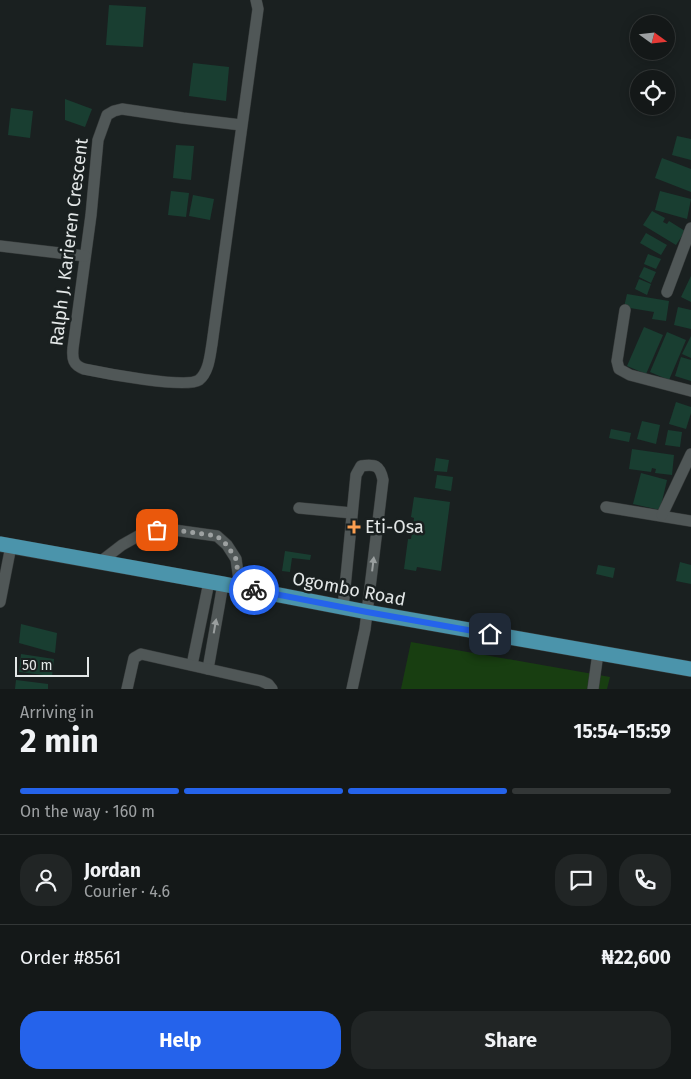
<!DOCTYPE html>
<html lang="en">
<head>
<meta charset="utf-8">
<style>
  :root { --surface:#141818; --page:#212525; --text:#f1f3f6; --muted:#9da0a2; --line:#333737; --accent:#2563eb }
  body { margin:0; font-family:"Fira Sans",sans-serif; background:var(--page); color:var(--text); height:100vh; display:flex; flex-direction:column; font-size:19px; white-space:nowrap }
  * { box-sizing:border-box; margin:0 }
  p { font-size:16px; color:var(--muted) }
  .icon { flex:none; width:28px; height:28px; fill:none; stroke:currentColor; stroke-width:2; stroke-linecap:round; stroke-linejoin:round }
  .map { position:relative; height:689px; overflow:hidden }
  .side { display:flex; flex-direction:column; background:var(--surface); flex:1 }
  .side>* { flex:none }
  .needle { width:32px; rotate:105deg }
  .fabs { position:absolute; left:630px; top:15px; display:grid; gap:10px }
  .fabs a { display:grid; place-items:center; width:45px; height:45px; border-radius:50%; background:var(--surface); box-shadow:0 2px 12px #0003,0 0 0 1px var(--line); font-size:25px }
  .scale { position:absolute; left:15px; bottom:12px; width:74px; box-sizing:border-box; padding-left:5px; border:2px solid #e3e7e7; border-top:0; font-size:14px; line-height:18px; white-space:nowrap; color:#e3e7e7; -webkit-text-stroke:4px #1a2020; paint-order:stroke }
  .pin { position:absolute; display:grid; place-items:center; width:42px; height:42px; color:#fff; margin:-21px; border-radius:10px; box-shadow:0 2px 8px #0006 }
  .courier { position:absolute; display:grid; place-items:center; width:50px; height:50px; margin:-25px; border:4px solid #2563eb; border-radius:50%; background:#fff; color:#222; box-shadow:0 1px 6px #0007 }
  .headline em { font-style:normal; font-weight:700 }
  .headline div { display:flex; flex-direction:column-reverse }
  .headline { display:flex; align-items:center; justify-content:space-between; height:85px; padding:0 20px }
  h1 { font-size:32px; font-weight:700; line-height:38px }
  .bar { display:grid; grid-template-columns:repeat(4,1fr); gap:8px 5px; align-content:center; height:60px; padding:0 20px }
  .bar i { height:6px; border-radius:4px; background:var(--line) }
  .bar .current { background:var(--accent) }
  .bar p { grid-column:span 4 }
  .line { display:flex; align-items:center; gap:12px; padding:0 20px; border-top:1px solid var(--line) }
  .line div { flex:1 }
  .round { display:grid; place-items:center; flex:none; width:52px; height:52px; border-radius:20px; background:var(--page) }
  .button { display:flex; gap:10px; margin-top:auto; padding:10px 20px }
  .button a { flex:1; height:58px; border-radius:20px; background:var(--accent); color:#fff; font-size:20px; font-weight:700; line-height:58px; text-align:center }
  .button a+a { background:var(--page); color:var(--text) }
  .map>svg:first-child { display:block }
  .green { fill:#183e11 }
  .building { fill:#193e31 }
  .lines { fill:none; stroke-linecap:round; stroke-linejoin:round }
  .minor-casing { stroke:#363a3a; stroke-width:12 }
  .major-casing { stroke:#363a3a; stroke-width:16 }
  .minor { stroke:#505757; stroke-width:11 }
  .major { stroke:#4b94ab; stroke-width:15 }
  .oneway { fill:#9a9f9f }
  .done { stroke:#9da1a1; stroke-width:5; stroke-dasharray:0 9 }
  .route { stroke:#2563eb; stroke-width:6 }
  .poi-dot { fill:#fb9e50; stroke:#1a2020; stroke-width:2 }
  .labels { text-anchor:middle; stroke-width:5; stroke-linejoin:round; paint-order:stroke }
  .street-label { font-size:18px; fill:#e3e7e7; stroke:#1a2020 }
  .poi-label { font-size:18px; fill:#e3e7e7; stroke:#1a2020; text-anchor:start }
</style>
</head>
<body>
<div class="map">
<svg width="691" height="689" viewBox="0 0 691 689">
  <rect width="100%" height="100%" fill="#1a2020"/>
  <!-- green -->
  <polygon class="green" points="411,642 610,677 607,689 401,689"/>
  <!-- building -->
  <g class="building">
    <polygon points="109,5 146,7 143,47 106,45"/>
    <polygon points="193,63 229,67 226,101 189,96"/>
    <polygon points="65,99 92,109 85,127 65,120"/>
    <polygon points="11,108 33,111 30,138 8,135"/>
    <polygon points="677,136 691,139 691,160 672,155"/>
    <polygon points="176,145 194,146 191,180 173,178"/>
    <polygon points="662,158 691,169 691,192 655,178"/>
    <polygon points="171,191 189,193 186,217 168,215"/>
    <polygon points="660,191 691,199 687,219 655,210"/>
    <polygon points="193,195 214,199 210,220 189,216"/>
    <polygon points="652,211 665,218 663,222 667,224 669,221 685,231 676,245 643,225"/>
    <polygon points="646,233 667,245 661,255 640,243"/>
    <polygon points="648,254 661,259 656,269 644,264"/>
    <polygon points="644,267 656,272 651,283 639,277"/>
    <polygon points="691,276 691,302 681,297"/>
    <polygon points="639,279 651,284 647,295 635,289"/>
    <polygon points="627,294 669,301 666,321 652,319 654,312 624,307"/>
    <polygon points="678,307 691,310 691,329 674,325"/>
    <polygon points="644,327 663,335 646,374 627,366"/>
    <polygon points="667,332 686,340 669,380 650,372"/>
    <polygon points="691,336 691,358 682,354"/>
    <polygon points="681,357 691,360 691,381 675,376"/>
    <polygon points="676,402 691,407 691,413 686,429 669,424"/>
    <polygon points="642,421 660,425 656,444 637,439"/>
    <polygon points="611,429 631,433 629,442 609,438"/>
    <polygon points="668,430 682,432 680,447 665,445"/>
    <polygon points="632,449 674,455 672,475 655,473 656,469 652,468 651,472 629,469"/>
    <polygon points="436,458 449,460 447,472 434,471"/>
    <polygon points="641,473 667,480 660,510 633,504"/>
    <polygon points="437,475 453,477 451,491 435,488"/>
    <polygon points="414,497 450,502 441,571 417,567 416,571 404,569 408,539 411,539 414,518 411,517"/>
    <polygon points="285,551 311,555 310,560 292,558 290,572 282,571"/>
    <polygon points="680,562 691,565 691,584 676,581"/>
    <polygon points="598,565 615,568 613,578 596,574"/>
    <polygon points="21,624 57,633 55,653 19,643"/>
    <polygon points="21,654 54,659 52,676 19,672"/>
    <polygon points="16,680 48,684 48,689 15,689"/>
  </g>
  <g class="lines">
    <defs>
      <g id="minor">
        <path d="M241,125L183,118L122,109L114,111L107,115L98,140L91,215L73,348C72,359 73,365 84,369C103,373 186,389 199,380C209,372 210,355 212,344L258,9L256,0"/>
        <polyline points="0,246 85,256"/>
        <polyline points="667,292 691,228"/>
        <polyline points="625,310 617,361 619,369 630,375 691,391"/>
        <polyline points="606,507 691,521"/>
        <polyline points="299,508 352,513"/>
        <polyline points="662,515 691,454"/>
        <polyline points="100,562 122,545 147,531 167,529 217,536 227,545 236,559 240,587"/>
        <polyline points="0,602 11,546"/>
        <path d="M343,608L356,475L361,466C375,464 380,465 383,480L365,629L352,689"/>
        <polyline points="192,665 209,582"/>
        <polyline points="208,669 223,584"/>
        <polyline points="127,689 134,658 141,654 261,681 268,684 272,689"/>
        <polyline points="593,689 598,653"/>
      </g>
      <polyline id="major" points="0,544 223,584 367,612 691,669"/>
    </defs>
    <!-- minor casing -->
    <use href="#minor" class="minor-casing"/>
    <!-- major casing -->
    <use href="#major" class="major-casing"/>
    <!-- minor -->
    <use href="#minor" class="minor"/>
    <!-- major -->
    <use href="#major" class="major"/>
  </g>
  <!-- one-way arrows -->
  <defs><path id="oneway-solid" d="M-6-.8H1V-3.2L6.5 0L1 3.2V.8H-6Z" transform="scale(1.25)"/></defs>
  <g class="oneway">
    <use href="#oneway-solid" transform="translate(373 564) rotate(-83)"/>
    <use href="#oneway-solid" transform="translate(215 626) rotate(-80)"/>
  </g>
  <g class="lines">
    <!-- done -->
    <polyline class="done" points="157,530 167,529 217,536 227,545 236,559 240,587 254,590"/>
    <!-- route -->
    <polyline class="route" points="254,590 367,612 490,634"/>
  </g>
  <!-- markers -->
  <path class="poi-dot" d="M351.5 519.5h5v5h5v5h-5v5h-5v-5h-5v-5h5z"/>
  <g class="labels">
    <!-- street labels -->
    <g class="street-label">
      <text transform="translate(69 242) rotate(-83)" y="6">Ralph J. Karieren Crescent</text>
      <text transform="translate(349 589) rotate(11)" y="6">Ogombo Road</text>
    </g>
    <!-- poi labels -->
    <g class="poi-label">
      <text x="365" y="533">Eti-Osa</text>
    </g>
  </g>
</svg>
<div class="fabs">
<a><svg class="needle" viewBox="-14 -14 28 28"><path d="M0-13l5 13h-10z" fill="#e53935"/><path d="M0 13l5-13h-10z" fill="#9da0a2"/></svg></a>
<a><svg class="icon" aria-label="locate" viewBox="0 0 24 24"><circle cx="12" cy="12" r="6"/><path d="M12 2v4M12 18v4M2 12h4M18 12h4"/></svg></a>
</div>
<div class="scale">50 m</div>
<div class="pin" style="left:157px;top:530px;background:#ea580c"><svg class="icon" aria-label="bag" viewBox="0 0 24 24"><path d="M5 8h14l-1 12H6zM9 8a3 3 0 0 1 6 0"/></svg></div>
<div class="pin" style="left:490px;top:634px;background:#1f2937"><svg class="icon" aria-label="home" viewBox="0 0 24 24"><path d="M3 11l9-7 9 7M6 9v11h12V9"/></svg></div>
<div class="courier" style="left:254px;top:590px"><svg class="icon" aria-label="bike" viewBox="0 0 24 24"><circle cx="6" cy="16" r="4"/><circle cx="18" cy="16" r="4"/><path d="M6 16l4-8h5l3 8M10 8l3 8H6M13 5h3"/></svg></div>
</div>
<section class="side">
<div class="headline"><div><h1>2 min</h1><p>Arriving in</p></div><em>15:54–15:59</em></div>
<div class="bar"><i class="current"></i><i class="current"></i><i class="current"></i><i></i><p>On the way · 160 m</p></div>
<div class="line" style="height:90px"><a class="round"><svg class="icon" aria-label="person" viewBox="0 0 24 24"><circle cx="12" cy="8" r="4"/><path d="M4 21q1-7 8-7t8 7"/></svg></a><div><b>Jordan</b><p>Courier · 4.6</p></div><a class="round"><svg class="icon" aria-label="chat" viewBox="0 0 24 24"><path d="M4 5h16v11H9l-5 4z"/></svg></a><a class="round"><svg class="icon" aria-label="phone" viewBox="0 0 24 24"><path d="M5 4h4l2 5-3 2q2 4 5 5l2-3 5 2v4C11 20 4 13 5 4z"/></svg></a></div>
<div class="line" style="height:65px"><div>Order #8561</div><b>₦22,600</b></div>
<div class="button"><a>Help</a><a>Share</a></div>
</section>
</body>
</html>
